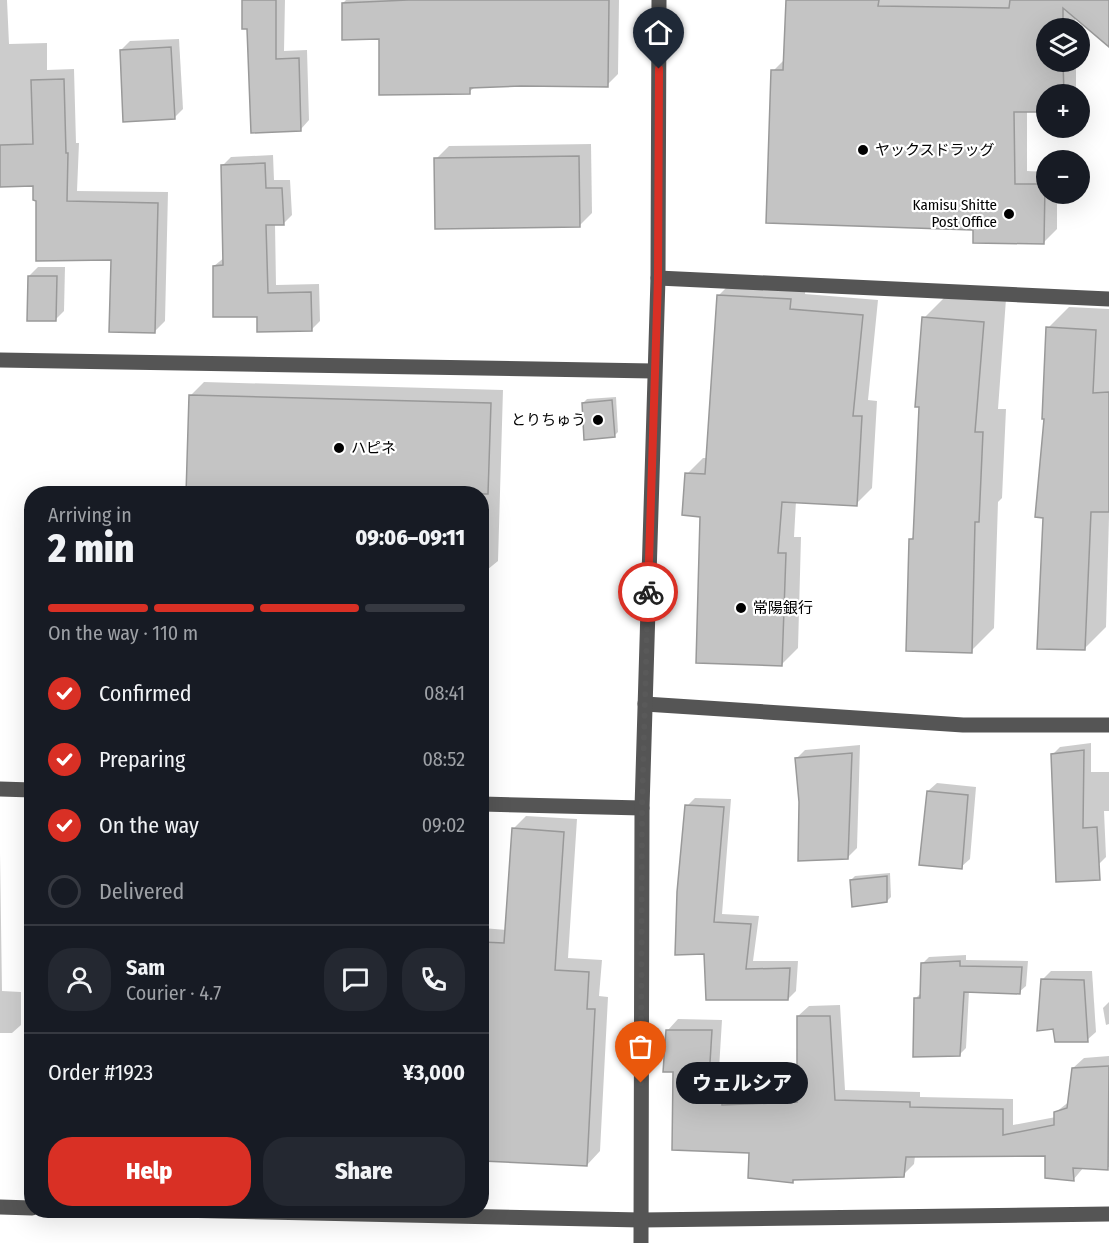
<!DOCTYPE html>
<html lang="en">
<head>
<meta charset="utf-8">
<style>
  :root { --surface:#171b24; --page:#242831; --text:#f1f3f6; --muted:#9ea1a6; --line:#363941; --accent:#d93025 }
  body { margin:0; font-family:"Fira Sans Condensed","Noto Sans JP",sans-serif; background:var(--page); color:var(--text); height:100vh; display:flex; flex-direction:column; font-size:22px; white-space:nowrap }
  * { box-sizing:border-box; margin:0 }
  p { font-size:20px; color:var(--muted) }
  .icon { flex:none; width:33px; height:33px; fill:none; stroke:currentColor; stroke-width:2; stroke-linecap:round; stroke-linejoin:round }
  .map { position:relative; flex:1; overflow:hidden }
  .details { position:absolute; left:24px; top:486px; width:465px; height:732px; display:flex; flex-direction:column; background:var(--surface); border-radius:24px; box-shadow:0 6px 24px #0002 }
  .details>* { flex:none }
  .buttons { position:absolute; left:1036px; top:18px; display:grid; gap:12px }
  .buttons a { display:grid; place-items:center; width:54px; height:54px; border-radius:50%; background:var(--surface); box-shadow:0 6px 24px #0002; font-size:30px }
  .pin { position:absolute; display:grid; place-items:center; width:51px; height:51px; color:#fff; margin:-62px -26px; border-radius:50% 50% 50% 0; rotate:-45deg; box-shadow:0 0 6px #0007 }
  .pin .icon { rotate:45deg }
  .courier { position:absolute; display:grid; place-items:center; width:60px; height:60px; margin:-30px; border:4px solid #d93025; border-radius:50%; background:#fff; color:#222; box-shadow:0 2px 8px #0007 }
  .bubble { position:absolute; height:42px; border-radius:21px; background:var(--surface); box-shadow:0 6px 24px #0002; font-size:20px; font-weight:800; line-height:42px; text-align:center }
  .overview em { font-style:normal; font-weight:800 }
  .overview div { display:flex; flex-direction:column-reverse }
  .overview { display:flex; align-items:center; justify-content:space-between; height:102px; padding:0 24px }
  h1 { font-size:39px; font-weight:800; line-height:45px }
  .bar { display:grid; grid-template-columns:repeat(4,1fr); gap:9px 6px; align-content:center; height:72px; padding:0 24px }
  .bar i { height:8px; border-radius:4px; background:var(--line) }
  .bar .on { background:var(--accent) }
  .bar p { grid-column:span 4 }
  .line { display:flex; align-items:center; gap:15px; padding:0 24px; border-top:2px solid var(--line) }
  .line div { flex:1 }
  .round { display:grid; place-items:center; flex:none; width:63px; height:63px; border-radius:24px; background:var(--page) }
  ol { padding:0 24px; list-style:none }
  li { display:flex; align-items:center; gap:18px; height:66px }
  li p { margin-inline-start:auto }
  li .icon { padding:6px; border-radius:50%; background:var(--accent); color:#fff; stroke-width:4 }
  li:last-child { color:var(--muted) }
  li i { width:33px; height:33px; border:3px solid var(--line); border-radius:50% }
  .action { display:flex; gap:12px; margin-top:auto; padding:12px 24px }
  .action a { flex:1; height:69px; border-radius:24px; background:var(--accent); color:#fff; font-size:24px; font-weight:800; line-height:69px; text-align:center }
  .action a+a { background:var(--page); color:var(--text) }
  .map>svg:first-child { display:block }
  .shadow { fill:#0003 }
  .building { fill:#c4c4c4; stroke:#999; stroke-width:1.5 }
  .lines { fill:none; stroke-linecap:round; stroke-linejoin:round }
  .minor { stroke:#555; stroke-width:15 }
  .done { stroke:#595959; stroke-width:6; stroke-dasharray:0 10.8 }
  .route { stroke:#d93025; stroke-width:8 }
  .poi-dot { fill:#000; stroke:#fff; stroke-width:2 }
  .labels { text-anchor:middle; stroke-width:4.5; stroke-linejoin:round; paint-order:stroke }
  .poi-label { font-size:15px; fill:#000; stroke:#fff; text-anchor:start }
</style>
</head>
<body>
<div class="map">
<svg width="1109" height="1243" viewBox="0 0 1109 1243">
  <rect width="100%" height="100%" fill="#fff"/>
  <!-- shadow -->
  <g class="shadow">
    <polygon points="0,0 7,0 9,44 47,43 47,70 74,69 76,143 79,143 77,191 168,192 165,321 154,332 113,259 38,199 35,185 0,186"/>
    <polygon points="244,0 285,0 284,51 307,50 309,120 301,129"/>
    <polygon points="346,0 619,0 618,74 607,85 475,87 469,92 380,38 343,3"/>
    <polygon points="787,0 1109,0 1109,45 1075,17 1076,28 1047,28 1047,62 1076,62 1076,94 1047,94 1047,111 1027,111 1027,171 1047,172 1047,194 1057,194 1057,229 1044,242 974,228 773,71 785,59"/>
    <polygon points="179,39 183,109 174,118 121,50 130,41"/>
    <polygon points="591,144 592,213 579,226 436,159 449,146"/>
    <polygon points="273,155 274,180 290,180 292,215 283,224 275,224 276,285 319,284 320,321 311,330 259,315 214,266 225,257 222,166 231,157"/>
    <polygon points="38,267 65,267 64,311 56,319 29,276"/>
    <polygon points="734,280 806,284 805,294 878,300 868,400 877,401 872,488 856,504 796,501 794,537 801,537 798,648 782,664 702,515 687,474 703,458 708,458 718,296"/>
    <polygon points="947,295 1006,299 998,409 1006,409 1002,498 998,502 994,628 971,651 910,540 915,535 924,318"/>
    <polygon points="1069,307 1109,309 1109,517 1106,627 1084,649 1045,516 1048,328"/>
    <polygon points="204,382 503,390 498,561 482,574 482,494 191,395"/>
    <polygon points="616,397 618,432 614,436 583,403 587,399"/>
    <polygon points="1091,743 1091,772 1109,772 1109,811 1104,811 1106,857 1098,865 1057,869 1053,754 1060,747"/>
    <polygon points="860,745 857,848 848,857 800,802 796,759 805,750"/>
    <polygon points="937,783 976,787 970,859 961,867 928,791"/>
    <polygon points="695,798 731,799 722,914 759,916 753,961 798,961 796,991 788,999 705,952 687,806"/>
    <polygon points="526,816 577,819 568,958 602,960 599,996 608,997 600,1151 587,1165 482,1160 482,928 507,930 513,829"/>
    <polygon points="0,853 2,991 21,992 21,1025 12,1033 0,1033"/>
    <polygon points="890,873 891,897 887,901 851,880 855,876"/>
    <polygon points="966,955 966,960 1028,961 1026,986 1019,992 969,991 966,1048 959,1055 916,998 921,993 922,964 929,957"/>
    <polygon points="1051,971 1092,971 1096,1032 1087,1040 1042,980"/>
    <polygon points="1109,1002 1109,1024 1106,1025 1103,1008"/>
    <polygon points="840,1005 845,1090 920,1092 920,1097 1013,1099 1013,1125 1056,1117 1056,1112 1070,1101 1073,1068 1084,1058 1109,1056 1109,1167 1084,1167 1073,1180 1046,1155 915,1156 914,1164 903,1175 795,1179 792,1182 750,1151 674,1071 668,1030 678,1019 722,1020 719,1069 730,1069 732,1095 798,1092 798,1016 809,1006"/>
  </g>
  <!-- building -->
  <g class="building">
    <polygon points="242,0 276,0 276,59 299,58 301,131 251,133 247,29 242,29"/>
    <polygon points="408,0 609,0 608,87 521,86 470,88 470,94 379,95 379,39 342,40 342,3"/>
    <polygon points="786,0 879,0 878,6 1009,8 1010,0 1109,0 1109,47 1063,8 1063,28 1047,28 1047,62 1063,62 1064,94 1047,94 1047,112 1014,112 1015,184 1045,184 1044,244 973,243 973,230 766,223 771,70 783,70"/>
    <polygon points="171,47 175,119 123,122 120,50"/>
    <polygon points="64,79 66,153 68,153 67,201 158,203 155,333 109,332 111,260 36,261 36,201 33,200 33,186 0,187 0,145 33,144 31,80"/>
    <polygon points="579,156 580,227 435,229 434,158"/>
    <polygon points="265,163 266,188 282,188 284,225 266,225 268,293 311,292 312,331 257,332 257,317 213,317 213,266 223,265 221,165"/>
    <polygon points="28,276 57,276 56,321 27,321"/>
    <polygon points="717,295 791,299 790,309 863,315 853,416 862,416 857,506 782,502 778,553 786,553 782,666 696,663 700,517 682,515 685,473 705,474"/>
    <polygon points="922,317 984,322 975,432 983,432 979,522 975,522 972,653 906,651 909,539 913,539 919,407 915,407"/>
    <polygon points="1046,327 1096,330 1093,393 1109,392 1109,512 1091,512 1085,650 1037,649 1043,518 1035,517 1044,419 1042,419"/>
    <polygon points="189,395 491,403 488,494 186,494"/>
    <polygon points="612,400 615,437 584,440 582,403"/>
    <polygon points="1084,750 1083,828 1097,827 1100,880 1056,882 1051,754"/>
    <polygon points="852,753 848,859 798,861 799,802 795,758"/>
    <polygon points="927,791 968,795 962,869 919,865"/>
    <polygon points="685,805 724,807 714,922 751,924 746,969 790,968 788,1000 706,1000 704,954 675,955 677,892"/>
    <polygon points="512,828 564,832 555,970 589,972 587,1009 595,1009 587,1166 482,1161 482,942 504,943"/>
    <polygon points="887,876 887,902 852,907 850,880"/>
    <polygon points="960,961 960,966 1022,967 1020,994 964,992 960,1056 913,1057 914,998 920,998 921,963"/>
    <polygon points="1041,979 1084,980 1088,1042 1055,1042 1053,1029 1037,1031"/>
    <polygon points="797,1016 830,1016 835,1100 910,1102 910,1107 1003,1109 1003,1135 1054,1125 1054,1112 1067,1108 1072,1068 1109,1066 1108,1170 1073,1168 1074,1181 1045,1178 1045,1156 906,1157 904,1177 793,1180 793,1183 748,1178 749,1153 672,1150 673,1072 663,1072 666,1030 712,1030 709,1079 720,1079 722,1105 797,1102"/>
  </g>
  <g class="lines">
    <!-- minor -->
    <g class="minor">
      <polyline points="658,278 1109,299"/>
      <polyline points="0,360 653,371"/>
      <polyline points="645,704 963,725 1109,725"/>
      <polyline points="0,789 32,790"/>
      <polyline points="482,804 642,808"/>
      <polyline points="0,1207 32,1208"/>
      <polyline points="175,1210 641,1220 1109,1214"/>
      <polyline points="641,1243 642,808 658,278 659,0"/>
    </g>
  </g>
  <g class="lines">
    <!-- done -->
    <polyline class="done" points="641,1083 642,808 648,592"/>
    <!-- route -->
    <polyline class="route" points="648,592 658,278 659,69"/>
  </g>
  <!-- markers -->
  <g class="poi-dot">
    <circle cx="863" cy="150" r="6"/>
    <circle cx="1009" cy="214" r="6"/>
    <circle cx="598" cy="420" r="6"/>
    <circle cx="339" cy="448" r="6"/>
    <circle cx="741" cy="608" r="6"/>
  </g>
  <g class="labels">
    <!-- poi labels -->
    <g class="poi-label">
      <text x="875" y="155">ヤックスドラッグ</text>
      <text x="997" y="210" text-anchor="end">Kamisu Shitte<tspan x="997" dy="17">Post Office</tspan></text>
      <text x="586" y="425" text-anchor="end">とりちゅう</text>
      <text x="351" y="453">ハピネ</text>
      <text x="753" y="613">常陽銀行</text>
    </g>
  </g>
</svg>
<div class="buttons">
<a><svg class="icon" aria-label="layers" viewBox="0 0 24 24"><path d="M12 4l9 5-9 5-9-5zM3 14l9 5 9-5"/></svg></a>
<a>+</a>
<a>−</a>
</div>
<div class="pin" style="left:641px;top:1083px;background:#ea580c"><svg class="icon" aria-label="bag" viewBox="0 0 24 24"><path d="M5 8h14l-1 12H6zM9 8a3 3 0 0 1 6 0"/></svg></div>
<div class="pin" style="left:659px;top:69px;background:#1f2937"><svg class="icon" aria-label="home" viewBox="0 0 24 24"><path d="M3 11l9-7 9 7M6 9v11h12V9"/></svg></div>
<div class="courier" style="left:648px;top:592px"><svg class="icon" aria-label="bike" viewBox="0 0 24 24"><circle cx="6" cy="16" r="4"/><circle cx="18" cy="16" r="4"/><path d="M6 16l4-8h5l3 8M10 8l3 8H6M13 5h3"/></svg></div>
<div class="bubble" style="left:676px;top:1062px;width:132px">ウェルシア</div>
<section class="details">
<div class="overview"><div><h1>2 min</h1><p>Arriving in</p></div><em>09:06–09:11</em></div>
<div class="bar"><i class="on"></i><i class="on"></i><i class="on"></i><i></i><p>On the way · 110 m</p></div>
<ol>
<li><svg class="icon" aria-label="check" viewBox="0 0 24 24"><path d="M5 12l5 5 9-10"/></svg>Confirmed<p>08:41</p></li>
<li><svg class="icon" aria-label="check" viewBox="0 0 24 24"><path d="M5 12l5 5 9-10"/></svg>Preparing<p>08:52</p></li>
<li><svg class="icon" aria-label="check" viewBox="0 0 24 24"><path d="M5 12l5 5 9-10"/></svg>On the way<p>09:02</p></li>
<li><i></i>Delivered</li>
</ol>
<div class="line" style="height:108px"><a class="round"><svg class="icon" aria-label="person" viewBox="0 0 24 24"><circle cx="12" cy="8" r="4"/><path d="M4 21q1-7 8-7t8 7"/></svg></a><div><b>Sam</b><p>Courier · 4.7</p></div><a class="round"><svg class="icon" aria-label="chat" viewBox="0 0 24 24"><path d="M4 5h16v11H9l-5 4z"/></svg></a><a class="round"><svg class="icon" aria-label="phone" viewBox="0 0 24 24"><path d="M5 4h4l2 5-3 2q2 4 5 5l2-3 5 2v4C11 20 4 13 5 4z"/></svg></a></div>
<div class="line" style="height:78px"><div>Order #1923</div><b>¥3,000</b></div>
<div class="action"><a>Help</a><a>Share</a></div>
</section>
</div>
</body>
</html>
